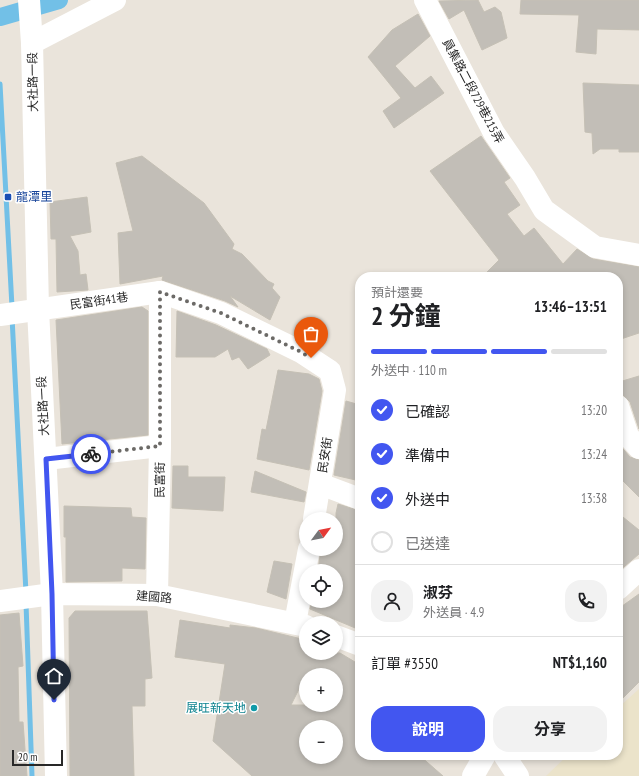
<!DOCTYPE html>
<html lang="zh-TW">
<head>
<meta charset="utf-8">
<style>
  :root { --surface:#fff; --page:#f2f2f2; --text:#202124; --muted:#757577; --line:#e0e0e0; --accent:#4256f0 }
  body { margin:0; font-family:"PT Sans Narrow","Noto Sans TC",sans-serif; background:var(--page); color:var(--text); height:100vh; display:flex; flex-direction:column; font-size:15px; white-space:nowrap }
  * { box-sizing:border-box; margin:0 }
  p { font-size:13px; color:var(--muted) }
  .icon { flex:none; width:22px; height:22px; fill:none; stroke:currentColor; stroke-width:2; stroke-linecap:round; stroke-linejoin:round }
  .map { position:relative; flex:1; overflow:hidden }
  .sheet { position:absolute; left:355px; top:272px; width:268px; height:488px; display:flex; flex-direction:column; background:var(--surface); border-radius:16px; box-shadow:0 2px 6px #0003 }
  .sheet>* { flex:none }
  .needle { width:26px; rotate:58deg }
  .fabs { position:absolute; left:299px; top:512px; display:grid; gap:8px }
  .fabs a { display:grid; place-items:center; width:44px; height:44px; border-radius:50%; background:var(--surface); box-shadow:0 2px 6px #0003; font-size:20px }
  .scale { position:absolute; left:12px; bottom:10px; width:51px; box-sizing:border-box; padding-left:4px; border:2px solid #282828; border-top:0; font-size:11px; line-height:14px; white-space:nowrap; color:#282828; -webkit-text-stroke:3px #fff; paint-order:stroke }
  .pin { position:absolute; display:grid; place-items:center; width:34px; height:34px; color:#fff; margin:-41px -17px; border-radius:50% 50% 50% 0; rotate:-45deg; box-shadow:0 0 4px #0007 }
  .pin .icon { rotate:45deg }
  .courier { position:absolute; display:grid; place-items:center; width:40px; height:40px; margin:-20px; border:3px solid #4256f0; border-radius:50%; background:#fff; color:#222; box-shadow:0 1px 5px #0007 }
  .overview em { font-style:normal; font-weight:700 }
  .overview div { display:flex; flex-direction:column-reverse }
  .overview { display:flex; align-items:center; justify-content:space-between; height:68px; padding:0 16px }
  h1 { font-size:26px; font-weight:700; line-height:30px }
  .bar { display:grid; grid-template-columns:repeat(4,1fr); gap:6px 4px; align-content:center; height:48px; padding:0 16px }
  .bar i { height:5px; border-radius:3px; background:var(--line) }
  .bar .selected { background:var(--accent) }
  .bar p { grid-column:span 4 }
  .line { display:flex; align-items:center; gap:10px; padding:0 16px; border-top:1px solid var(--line) }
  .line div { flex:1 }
  .round { display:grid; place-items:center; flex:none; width:42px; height:42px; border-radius:16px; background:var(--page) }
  ol { padding:0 16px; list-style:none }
  li { display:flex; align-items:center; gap:12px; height:44px }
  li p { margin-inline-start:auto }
  li .icon { padding:4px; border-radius:50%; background:var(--accent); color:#fff; stroke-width:4 }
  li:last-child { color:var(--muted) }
  li i { width:22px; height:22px; border:2px solid var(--line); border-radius:50% }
  .primary-button { display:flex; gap:8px; margin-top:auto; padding:8px 16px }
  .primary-button a { flex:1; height:46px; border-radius:16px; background:var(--accent); color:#fff; font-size:16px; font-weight:700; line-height:46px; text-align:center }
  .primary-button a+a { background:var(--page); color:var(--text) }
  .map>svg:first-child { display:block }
  .education { fill:#ebe3ca }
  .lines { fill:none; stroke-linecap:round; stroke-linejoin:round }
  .stream { stroke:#72c0e7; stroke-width:5 }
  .canal { stroke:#72c0e7; stroke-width:18 }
  .building { fill:#c2beb7; stroke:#c5c0b5; fill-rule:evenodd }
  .minor { stroke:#fff; stroke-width:22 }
  .done { stroke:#6c6a67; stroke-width:4; stroke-dasharray:0 7.2 }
  .route { stroke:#4256f0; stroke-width:5 }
  .transit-dot { fill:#1a4fb4; stroke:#fff; stroke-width:1.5 }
  .culture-dot { fill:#0f9aa8; stroke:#fff; stroke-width:1.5 }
  .labels { text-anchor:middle; stroke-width:3; stroke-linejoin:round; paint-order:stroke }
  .street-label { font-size:12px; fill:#282828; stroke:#fff }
  .transit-label { font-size:12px; fill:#164399; stroke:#fff; text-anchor:start }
  .culture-label { font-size:12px; fill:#0d838f; stroke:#fff; text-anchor:end }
</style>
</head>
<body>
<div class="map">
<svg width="639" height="776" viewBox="0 0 639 776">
  <rect width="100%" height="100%" fill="#eae4db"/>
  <!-- education -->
  <polygon class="education" points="639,689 639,776 546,776 568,755 618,755 618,708"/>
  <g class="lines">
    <!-- stream -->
    <g class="stream">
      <polyline points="0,84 12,307"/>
      <polyline points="12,317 26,593"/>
      <polyline points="26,603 32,776"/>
    </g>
    <!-- canal -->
    <polyline class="canal" points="0,17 59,0"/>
  </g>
  <!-- building -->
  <g class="building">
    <polygon points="478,0 484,12 495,7 501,12 507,38 482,50 464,10 449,19 439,1"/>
    <polygon points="521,0 639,0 639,30 597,29 596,54 576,52 579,15 520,14"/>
    <polygon points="418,14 430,36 395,66 415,88 431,76 444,93 394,128 383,111 401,98 368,57 392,30"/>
    <polygon points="583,83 639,85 639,152 619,152 619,149 600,149 593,154 592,133 585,132"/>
    <polygon points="481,136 510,178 504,182 520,205 507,214 524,236 534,228 563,264 577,249 593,259 639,267 639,333 618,340 618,277 482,277 499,260 430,171"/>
    <polygon points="142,156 204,203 234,244 232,249 242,254 268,281 274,284 272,288 280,297 270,320 230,296 238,307 225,301 162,280 163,276 120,284 118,233 133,231 116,163"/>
    <polygon points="87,197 91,232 70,236 78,251 80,275 86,274 88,290 57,292 56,239 51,239 50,202"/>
    <polygon points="142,307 148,311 148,435 62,444 56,320"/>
    <polygon points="177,311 216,325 267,349 270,355 248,369 239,357 232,360 228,349 215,357 176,357"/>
    <polygon points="278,370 309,374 319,379 322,391 309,470 257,459 262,429 266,430"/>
    <polygon points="639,376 639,429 630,402 623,395 619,382"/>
    <polygon points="346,401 360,405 360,481 334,475"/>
    <polygon points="618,443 630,457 639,460 639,497 618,476"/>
    <polygon points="173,466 188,466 188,477 225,477 223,511 172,508"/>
    <polygon points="255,471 306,492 304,502 251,492"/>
    <polygon points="338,504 360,511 360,630 310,609 312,601 336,601 336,571 318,571 320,556 324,556 326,549 336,549 336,513"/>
    <polygon points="64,506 131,508 132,517 146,518 145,569 122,568 122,581 66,582 66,537 64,537"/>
    <polygon points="618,513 639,530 639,554 618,572"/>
    <polygon points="274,561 292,564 286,599 267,592"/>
    <polygon points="639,594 639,682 618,703 618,609"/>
    <polygon points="75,611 147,611 152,678 145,679 145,706 132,706 134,776 70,776 69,618"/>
    <polygon points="19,613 23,666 18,667 19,722 23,722 27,776 0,776 0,615"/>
    <path d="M180,620L230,628V625L256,628L306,640V653H340L360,665V755H419L443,776H252L213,741L225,664L175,657ZM306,675H336V705H291ZM306,727H336V757H306Z"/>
  </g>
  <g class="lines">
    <!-- minor -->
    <g class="minor">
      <polyline points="29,0 32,43 38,309 52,594 56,776"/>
      <polyline points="425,0 494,133 525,178 544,210 595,247 639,255"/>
      <polyline points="32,43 115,0"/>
      <polyline points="0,315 160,292 221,313 301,352 330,371 335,390 314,519"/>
      <polyline points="618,406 628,436 639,448"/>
      <polyline points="46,459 160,446"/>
      <polyline points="320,484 360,499"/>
      <polyline points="618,589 639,570"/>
      <polyline points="157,595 160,446 160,292"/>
      <polyline points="0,601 52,594 157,595 306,626"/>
      <polyline points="295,623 309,549"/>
      <polyline points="336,636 360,645"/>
      <polyline points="504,755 518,776"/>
      <polyline points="473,776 485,755"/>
    </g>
  </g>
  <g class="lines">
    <!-- done -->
    <polyline class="done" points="91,454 160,446 160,292 221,313 301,352 311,358"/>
    <!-- route -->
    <polyline class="route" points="54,700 52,594 46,459 91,454"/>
  </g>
  <!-- markers -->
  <rect class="transit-dot" x="4" y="193" width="8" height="8" rx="2"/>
  <circle class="culture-dot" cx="254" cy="708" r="4"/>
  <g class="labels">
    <!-- street labels -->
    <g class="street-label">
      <text transform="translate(33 82) rotate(-91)" y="4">大社路一段</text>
      <text transform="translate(473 91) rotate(62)" y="4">員集路二段729巷215弄</text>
      <text transform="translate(99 301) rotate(-8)" y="4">民富街41巷</text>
      <text transform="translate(43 406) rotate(-93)" y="4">大社路一段</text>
      <text transform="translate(325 455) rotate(-81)" y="4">民安街</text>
      <text transform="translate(160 480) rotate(-89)" y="4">民富街</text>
      <text transform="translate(154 597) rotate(5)" y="4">建國路</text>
    </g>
    <!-- transit labels -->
    <g class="transit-label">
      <text x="16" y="201">龍潭里</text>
    </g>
    <!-- culture labels -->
    <g class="culture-label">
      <text x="246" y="712">展旺新天地</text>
    </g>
  </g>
</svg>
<div class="fabs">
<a><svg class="needle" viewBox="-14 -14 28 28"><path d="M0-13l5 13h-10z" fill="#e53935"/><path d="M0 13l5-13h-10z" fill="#757577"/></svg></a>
<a><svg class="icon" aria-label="locate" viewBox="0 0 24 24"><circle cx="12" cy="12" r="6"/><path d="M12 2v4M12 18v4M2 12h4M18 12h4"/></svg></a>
<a><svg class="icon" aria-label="layers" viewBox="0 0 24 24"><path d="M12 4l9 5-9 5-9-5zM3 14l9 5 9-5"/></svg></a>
<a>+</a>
<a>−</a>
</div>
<div class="scale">20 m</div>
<div class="pin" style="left:311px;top:358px;background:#ea580c"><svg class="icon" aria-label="bag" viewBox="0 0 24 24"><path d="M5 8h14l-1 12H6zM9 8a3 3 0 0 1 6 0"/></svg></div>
<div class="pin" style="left:54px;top:700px;background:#1f2937"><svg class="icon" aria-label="home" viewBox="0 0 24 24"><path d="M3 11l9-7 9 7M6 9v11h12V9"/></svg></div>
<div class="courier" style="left:91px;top:454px"><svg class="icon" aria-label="bike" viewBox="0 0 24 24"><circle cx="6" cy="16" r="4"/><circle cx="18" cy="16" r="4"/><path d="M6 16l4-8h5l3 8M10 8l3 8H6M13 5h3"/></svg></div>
<section class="sheet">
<div class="overview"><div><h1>2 分鐘</h1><p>預計還要</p></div><em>13:46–13:51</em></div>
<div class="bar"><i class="selected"></i><i class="selected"></i><i class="selected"></i><i></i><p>外送中 · 110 m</p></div>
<ol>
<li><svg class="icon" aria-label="check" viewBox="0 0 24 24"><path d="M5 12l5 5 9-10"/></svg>已確認<p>13:20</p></li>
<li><svg class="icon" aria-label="check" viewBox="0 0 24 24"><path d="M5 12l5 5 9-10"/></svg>準備中<p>13:24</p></li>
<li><svg class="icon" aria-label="check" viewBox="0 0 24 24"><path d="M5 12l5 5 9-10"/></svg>外送中<p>13:38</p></li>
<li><i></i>已送達</li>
</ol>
<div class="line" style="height:72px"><a class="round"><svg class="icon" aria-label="person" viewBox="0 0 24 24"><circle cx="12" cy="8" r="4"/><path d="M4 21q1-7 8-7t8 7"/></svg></a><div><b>淑芬</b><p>外送員 · 4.9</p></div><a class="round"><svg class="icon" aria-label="phone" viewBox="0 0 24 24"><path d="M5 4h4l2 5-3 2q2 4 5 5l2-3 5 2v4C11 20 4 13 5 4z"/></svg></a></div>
<div class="line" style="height:52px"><div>訂單 #3550</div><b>NT$1,160</b></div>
<div class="primary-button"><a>說明</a><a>分享</a></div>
</section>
</div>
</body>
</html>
